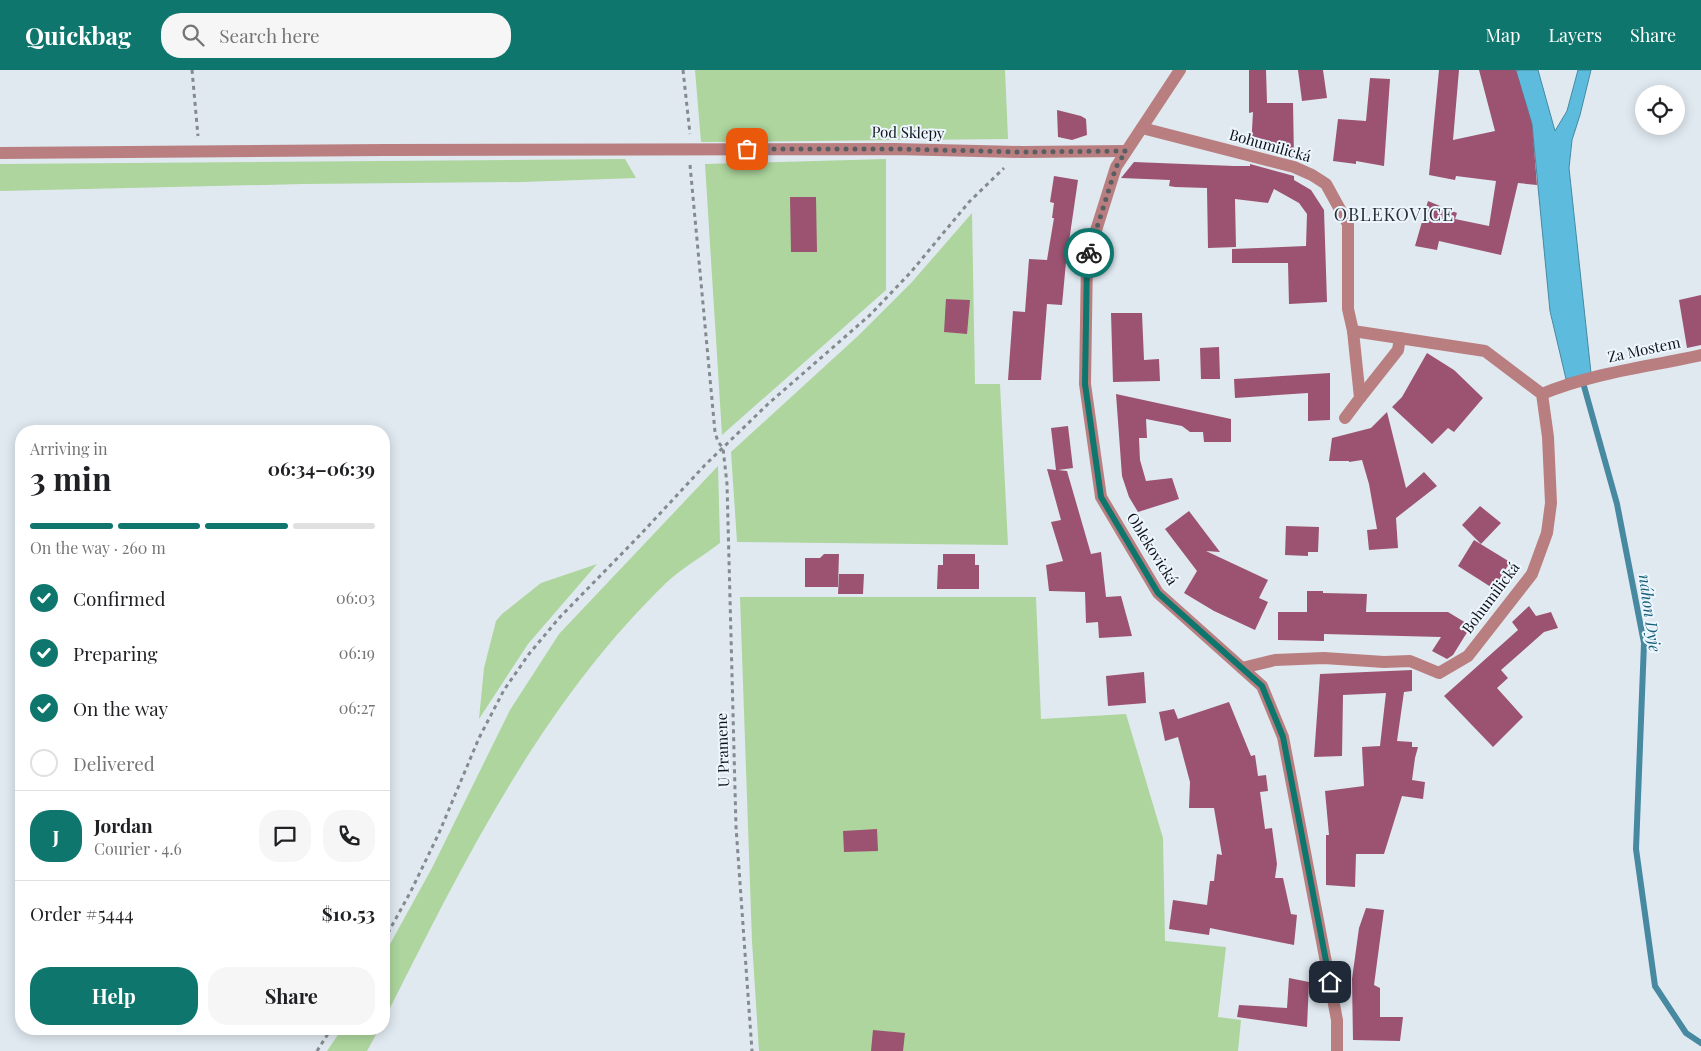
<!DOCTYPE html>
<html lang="en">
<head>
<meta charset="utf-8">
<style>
  :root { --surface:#fff; --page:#f6f6f6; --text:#202124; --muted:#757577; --line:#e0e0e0; --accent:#0f766e }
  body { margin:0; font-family:"Playfair Display",serif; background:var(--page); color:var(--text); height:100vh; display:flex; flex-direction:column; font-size:19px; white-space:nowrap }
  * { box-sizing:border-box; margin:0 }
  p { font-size:16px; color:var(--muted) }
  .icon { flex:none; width:28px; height:28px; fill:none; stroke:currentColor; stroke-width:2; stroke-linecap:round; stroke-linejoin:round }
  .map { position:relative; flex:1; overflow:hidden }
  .side { position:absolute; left:15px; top:355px; width:375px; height:610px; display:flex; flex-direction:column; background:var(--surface); border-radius:20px; box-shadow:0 2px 12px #0003 }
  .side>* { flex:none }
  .controls { position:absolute; left:1635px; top:15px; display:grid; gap:10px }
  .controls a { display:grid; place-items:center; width:50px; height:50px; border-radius:50%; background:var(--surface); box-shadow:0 2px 12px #0003; font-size:25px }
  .pin { position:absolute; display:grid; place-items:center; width:42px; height:42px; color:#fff; margin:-21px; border-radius:10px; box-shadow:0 2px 8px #0006 }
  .courier { position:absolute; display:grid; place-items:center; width:50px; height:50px; margin:-25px; border:4px solid #0f766e; border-radius:50%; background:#fff; color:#222; box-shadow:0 1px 6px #0007 }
  .head em { font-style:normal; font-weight:700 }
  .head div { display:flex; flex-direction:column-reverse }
  .head { display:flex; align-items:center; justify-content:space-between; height:85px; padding:0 15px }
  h1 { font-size:32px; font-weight:700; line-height:38px }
  .bar { display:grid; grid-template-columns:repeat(4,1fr); gap:8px 5px; align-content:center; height:60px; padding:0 15px }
  .bar i { height:6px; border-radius:4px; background:var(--line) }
  .bar .current { background:var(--accent) }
  .bar p { grid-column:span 4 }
  .line { display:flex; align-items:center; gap:12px; padding:0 15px; border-top:1px solid var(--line) }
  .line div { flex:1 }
  .round { display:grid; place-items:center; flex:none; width:52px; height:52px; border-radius:20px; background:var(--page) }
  ol { padding:0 15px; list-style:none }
  li { display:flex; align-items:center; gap:15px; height:55px }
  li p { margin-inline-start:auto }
  li .icon { padding:5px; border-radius:50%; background:var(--accent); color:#fff; stroke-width:4 }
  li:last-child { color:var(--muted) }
  li i { width:28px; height:28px; border:2px solid var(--line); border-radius:50% }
  .action { display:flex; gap:10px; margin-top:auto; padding:10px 15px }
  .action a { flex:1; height:58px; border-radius:20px; background:var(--accent); color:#fff; font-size:20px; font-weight:700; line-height:58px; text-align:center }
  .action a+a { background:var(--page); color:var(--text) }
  header { display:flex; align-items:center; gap:30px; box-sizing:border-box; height:70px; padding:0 25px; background:var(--accent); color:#fff }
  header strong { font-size:24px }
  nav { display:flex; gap:28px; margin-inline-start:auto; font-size:18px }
  .search { width:350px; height:45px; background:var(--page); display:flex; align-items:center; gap:12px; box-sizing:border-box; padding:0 18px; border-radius:20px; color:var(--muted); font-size:19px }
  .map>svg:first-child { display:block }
  .green { fill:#add59d }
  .water { fill:#5dbcdd; stroke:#4689a1 }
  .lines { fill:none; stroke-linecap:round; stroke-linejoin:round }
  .stream { stroke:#4689a1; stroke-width:6 }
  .building { fill:#9b5371 }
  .path { stroke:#848a90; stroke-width:3; stroke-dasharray:4 4; stroke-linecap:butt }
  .minor { stroke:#b97f80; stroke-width:12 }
  .tertiary { stroke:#b97f80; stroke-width:12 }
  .done { stroke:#595e62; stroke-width:5; stroke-dasharray:0 9 }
  .route { stroke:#0f766e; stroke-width:6 }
  .labels { text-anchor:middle; stroke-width:4; stroke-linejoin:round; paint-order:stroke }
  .street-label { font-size:15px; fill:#101316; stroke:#edf6fe }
  .water-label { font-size:16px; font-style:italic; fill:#156178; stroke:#edf6fe }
  .quarter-label { font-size:18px; letter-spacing:1px; fill:#2a3036; stroke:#edf6fe }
</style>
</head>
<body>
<header>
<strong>Quickbag</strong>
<div class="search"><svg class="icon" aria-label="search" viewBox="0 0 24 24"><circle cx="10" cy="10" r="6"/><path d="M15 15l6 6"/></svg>Search here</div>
<nav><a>Map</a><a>Layers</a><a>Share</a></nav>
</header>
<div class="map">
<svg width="1701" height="981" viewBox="0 0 1701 981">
  <rect width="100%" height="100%" fill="#e0e9f0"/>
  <!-- green -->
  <g class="green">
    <polygon points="695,0 1005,0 1008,69 701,72"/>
    <polygon points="625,89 636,108 523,112 303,114 0,121 0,94"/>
    <polygon points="886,89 886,220 722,365 705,94"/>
    <polygon points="972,143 975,314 1000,314 1008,475 737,472 731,382 859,265 912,212"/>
    <path d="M718,396L720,473C703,486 682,498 666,513C540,635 462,795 384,950V885L432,798L510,640L559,564Z"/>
    <polygon points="597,494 528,574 479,649 484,598 496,551 502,544 541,513"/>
    <polygon points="740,527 1036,527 1041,649 1126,644 1163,768 1165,871 1226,877 1218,947 1241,950 1238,981 759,981 752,871"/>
    <polygon points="342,959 379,959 367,981 327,981"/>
  </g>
  <!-- water -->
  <polygon class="water" points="1520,0 1538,0 1555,61 1567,41 1578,0 1591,0 1580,45 1572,70 1569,98 1591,303 1566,309 1550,241 1532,54 1516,1"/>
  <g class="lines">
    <!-- stream -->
    <polyline class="stream" points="1582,309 1617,434 1644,573 1636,779 1655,916 1686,963 1701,973"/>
  </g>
  <!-- building -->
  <g class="building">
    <polygon points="1249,0 1266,0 1267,33 1293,33 1294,89 1251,78 1253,42 1249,43"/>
    <polygon points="1298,0 1323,0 1327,28 1302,31"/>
    <polygon points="1439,0 1459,0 1453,70 1495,61 1479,0 1516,0 1532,54 1537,115 1518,113 1501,185 1439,171 1437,180 1415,176 1428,131 1457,143 1455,149 1489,156 1496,111 1456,106 1455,110 1429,105"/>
    <polygon points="1370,8 1390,9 1384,96 1356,91 1356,94 1333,91 1338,49 1366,51"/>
    <polygon points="1057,40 1081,46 1086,49 1087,65 1072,70 1058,67"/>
    <polygon points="1134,92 1234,96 1250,96 1250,94 1294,106 1294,110 1311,120 1324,140 1327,232 1289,234 1288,193 1232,193 1232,179 1306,176 1307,144 1299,133 1274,119 1268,133 1235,129 1236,177 1208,178 1207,118 1175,117 1169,116 1170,110 1121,108"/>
    <polygon points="1054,106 1078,110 1066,192 1062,235 1047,234 1041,310 1008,310 1013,241 1025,242 1029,189 1047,190 1054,148 1052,148 1054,133 1050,132"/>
    <polygon points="790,127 816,127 817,182 791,182"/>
    <polygon points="1701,225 1701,275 1687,278 1679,230"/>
    <polygon points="946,229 970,230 967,264 944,262"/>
    <polygon points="1111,243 1142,243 1144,290 1159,289 1160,311 1113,312"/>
    <polygon points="1219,277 1220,309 1201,309 1200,278"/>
    <polygon points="1427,283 1454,300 1483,328 1454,362 1448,358 1432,374 1392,337 1402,327"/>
    <polygon points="1330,303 1330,350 1308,351 1308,323 1235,328 1234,309"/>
    <polygon points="1116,324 1231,349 1231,372 1204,372 1203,362 1190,362 1182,356 1146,349 1147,368 1139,368 1140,390 1146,411 1172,408 1179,429 1138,442 1129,427 1122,406"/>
    <polygon points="1387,342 1406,418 1424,402 1437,416 1396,448 1398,478 1369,480 1367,460 1377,459 1369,414 1362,390 1349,392 1349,391 1329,391 1332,368 1371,358"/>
    <polygon points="1068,356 1073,398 1058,400 1067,401 1091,484 1101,482 1106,527 1121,526 1132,566 1099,568 1098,552 1086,553 1085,522 1049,521 1046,495 1063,491 1051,452 1061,450 1047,399 1056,400 1051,358"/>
    <polygon points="1480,436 1501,453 1481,474 1462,455"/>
    <polygon points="1189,441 1220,482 1206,481 1268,510 1259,528 1268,532 1255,560 1214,541 1184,523 1197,501 1165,459"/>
    <polygon points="1286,456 1319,457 1318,482 1308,482 1308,486 1285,485"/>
    <polygon points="1474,470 1510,492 1494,519 1458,496"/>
    <polygon points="824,484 839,484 838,517 805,517 805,488 820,488"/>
    <polygon points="943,484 975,484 975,495 979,495 979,519 937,519 938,495 943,495"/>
    <polygon points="839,504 864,504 863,524 838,524"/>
    <polygon points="1307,521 1323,521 1323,523 1367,524 1366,542 1448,542 1471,556 1453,585 1447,589 1432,581 1441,567 1324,564 1324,571 1278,570 1278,542 1307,542"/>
    <polygon points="1529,536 1536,546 1551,542 1558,558 1544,562 1501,600 1508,608 1497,618 1523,647 1493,677 1444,626 1518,560 1512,552"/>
    <polygon points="1412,600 1412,621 1404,622 1397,671 1412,672 1412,677 1418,677 1415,688 1412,710 1425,712 1423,729 1402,726 1384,784 1356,784 1355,817 1326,815 1326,765 1329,765 1325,721 1364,716 1362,677 1380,676 1386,623 1343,625 1342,686 1314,687 1320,604"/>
    <polygon points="1144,602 1146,633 1108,636 1106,606"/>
    <polygon points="1229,632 1251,686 1255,685 1258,706 1266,705 1268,721 1260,722 1265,759 1272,758 1277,794 1275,808 1283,808 1291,844 1297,845 1294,875 1210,858 1209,865 1169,859 1173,830 1207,835 1210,811 1214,811 1217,784 1222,785 1214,738 1189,738 1190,712 1178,667 1165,671 1159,642 1174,639 1178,649"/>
    <polygon points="877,759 878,781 844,782 843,761"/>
    <polygon points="1366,838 1384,840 1374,915 1380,918 1380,947 1403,947 1400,971 1353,970 1352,909 1359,858"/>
    <polygon points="1289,908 1309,912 1307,957 1237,947 1239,935 1287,938"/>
    <polygon points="873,960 905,963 903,981 871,981"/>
  </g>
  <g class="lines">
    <!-- path -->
    <g class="path">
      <polyline points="192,0 198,66"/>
      <polyline points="683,0 690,64"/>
      <polyline points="690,95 715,362 718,372 723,378 727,414 736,757 752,981"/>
      <polyline points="384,870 411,821 439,763 479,668 504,620 529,584 560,547 640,465 705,395 768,334 870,245 911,202 969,132 1004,98"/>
      <polyline points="317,981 331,959"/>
    </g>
    <!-- minor -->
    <g class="minor">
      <polyline points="1142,58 1294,97 1312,105 1326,114 1348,154 1348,239 1353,261 1485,281 1542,324 1548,367 1551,433 1547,463 1532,504 1468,586 1439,603 1410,591 1384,592 1324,588 1275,590 1242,598"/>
      <polyline points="0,83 384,80 895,79 1022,82 1126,81"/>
      <path d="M1542,324C1592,303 1648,297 1701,285"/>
      <polyline points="1360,328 1398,280 1400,268"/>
      <polyline points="1345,348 1360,328 1353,261"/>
    </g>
    <!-- tertiary -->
    <polyline class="tertiary" points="1180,0 1116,97 1087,189 1085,314 1101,427 1158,523 1262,616 1283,667 1337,950 1337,981"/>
  </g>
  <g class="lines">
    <!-- done -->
    <polyline class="done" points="747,79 895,79 1022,82 1126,81 1116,97 1089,183"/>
    <!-- route -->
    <polyline class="route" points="1089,183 1087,189 1085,314 1101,427 1158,523 1262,616 1283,667 1330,912"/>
  </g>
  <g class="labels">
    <!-- street labels -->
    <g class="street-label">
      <text transform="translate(908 63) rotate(1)" y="5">Pod Sklepy</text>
      <text transform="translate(1270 76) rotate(16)" y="5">Bohumilická</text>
      <text transform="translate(1644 280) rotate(-12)" y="5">Za Mostem</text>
      <text transform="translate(1152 479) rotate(58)" y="5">Oblekovická</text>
      <text transform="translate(1491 528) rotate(-53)" y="5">Bohumilická</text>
      <text transform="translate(723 680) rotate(-92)" y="5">U Pramene</text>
    </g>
    <!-- water labels -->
    <g class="water-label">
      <text transform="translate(1650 543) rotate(82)" y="6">náhon Dyje</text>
    </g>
    <!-- quarter labels -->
    <g class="quarter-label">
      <text x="1394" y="151">OBLEKOVICE</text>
    </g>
  </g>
</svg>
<div class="controls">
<a><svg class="icon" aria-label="locate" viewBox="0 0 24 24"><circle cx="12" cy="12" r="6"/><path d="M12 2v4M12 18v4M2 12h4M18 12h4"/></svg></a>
</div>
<div class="pin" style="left:747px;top:79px;background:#ea580c"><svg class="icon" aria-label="bag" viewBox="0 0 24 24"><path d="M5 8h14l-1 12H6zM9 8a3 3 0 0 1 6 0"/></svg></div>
<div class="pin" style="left:1330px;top:912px;background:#1f2937"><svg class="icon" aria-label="home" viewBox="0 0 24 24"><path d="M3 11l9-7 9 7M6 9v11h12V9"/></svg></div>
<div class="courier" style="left:1089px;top:183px"><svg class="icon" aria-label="bike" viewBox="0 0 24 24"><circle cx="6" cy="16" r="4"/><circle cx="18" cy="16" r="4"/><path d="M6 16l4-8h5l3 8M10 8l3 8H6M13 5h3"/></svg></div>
<section class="side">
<div class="head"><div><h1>3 min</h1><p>Arriving in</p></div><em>06:34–06:39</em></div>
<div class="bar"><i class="current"></i><i class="current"></i><i class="current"></i><i></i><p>On the way · 260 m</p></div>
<ol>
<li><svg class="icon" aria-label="check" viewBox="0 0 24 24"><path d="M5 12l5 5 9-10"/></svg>Confirmed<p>06:03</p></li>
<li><svg class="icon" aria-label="check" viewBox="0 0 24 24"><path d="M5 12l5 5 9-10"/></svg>Preparing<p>06:19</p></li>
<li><svg class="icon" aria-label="check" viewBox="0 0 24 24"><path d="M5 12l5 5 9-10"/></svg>On the way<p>06:27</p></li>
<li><i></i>Delivered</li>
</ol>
<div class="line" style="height:90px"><b class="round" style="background:var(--accent);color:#fff">J</b><div><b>Jordan</b><p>Courier · 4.6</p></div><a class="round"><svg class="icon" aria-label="chat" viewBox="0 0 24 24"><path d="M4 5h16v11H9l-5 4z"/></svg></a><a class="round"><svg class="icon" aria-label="phone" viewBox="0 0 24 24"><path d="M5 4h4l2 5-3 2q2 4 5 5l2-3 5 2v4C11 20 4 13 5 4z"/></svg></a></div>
<div class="line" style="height:65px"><div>Order #5444</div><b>$10.53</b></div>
<div class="action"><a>Help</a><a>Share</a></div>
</section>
</div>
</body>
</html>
